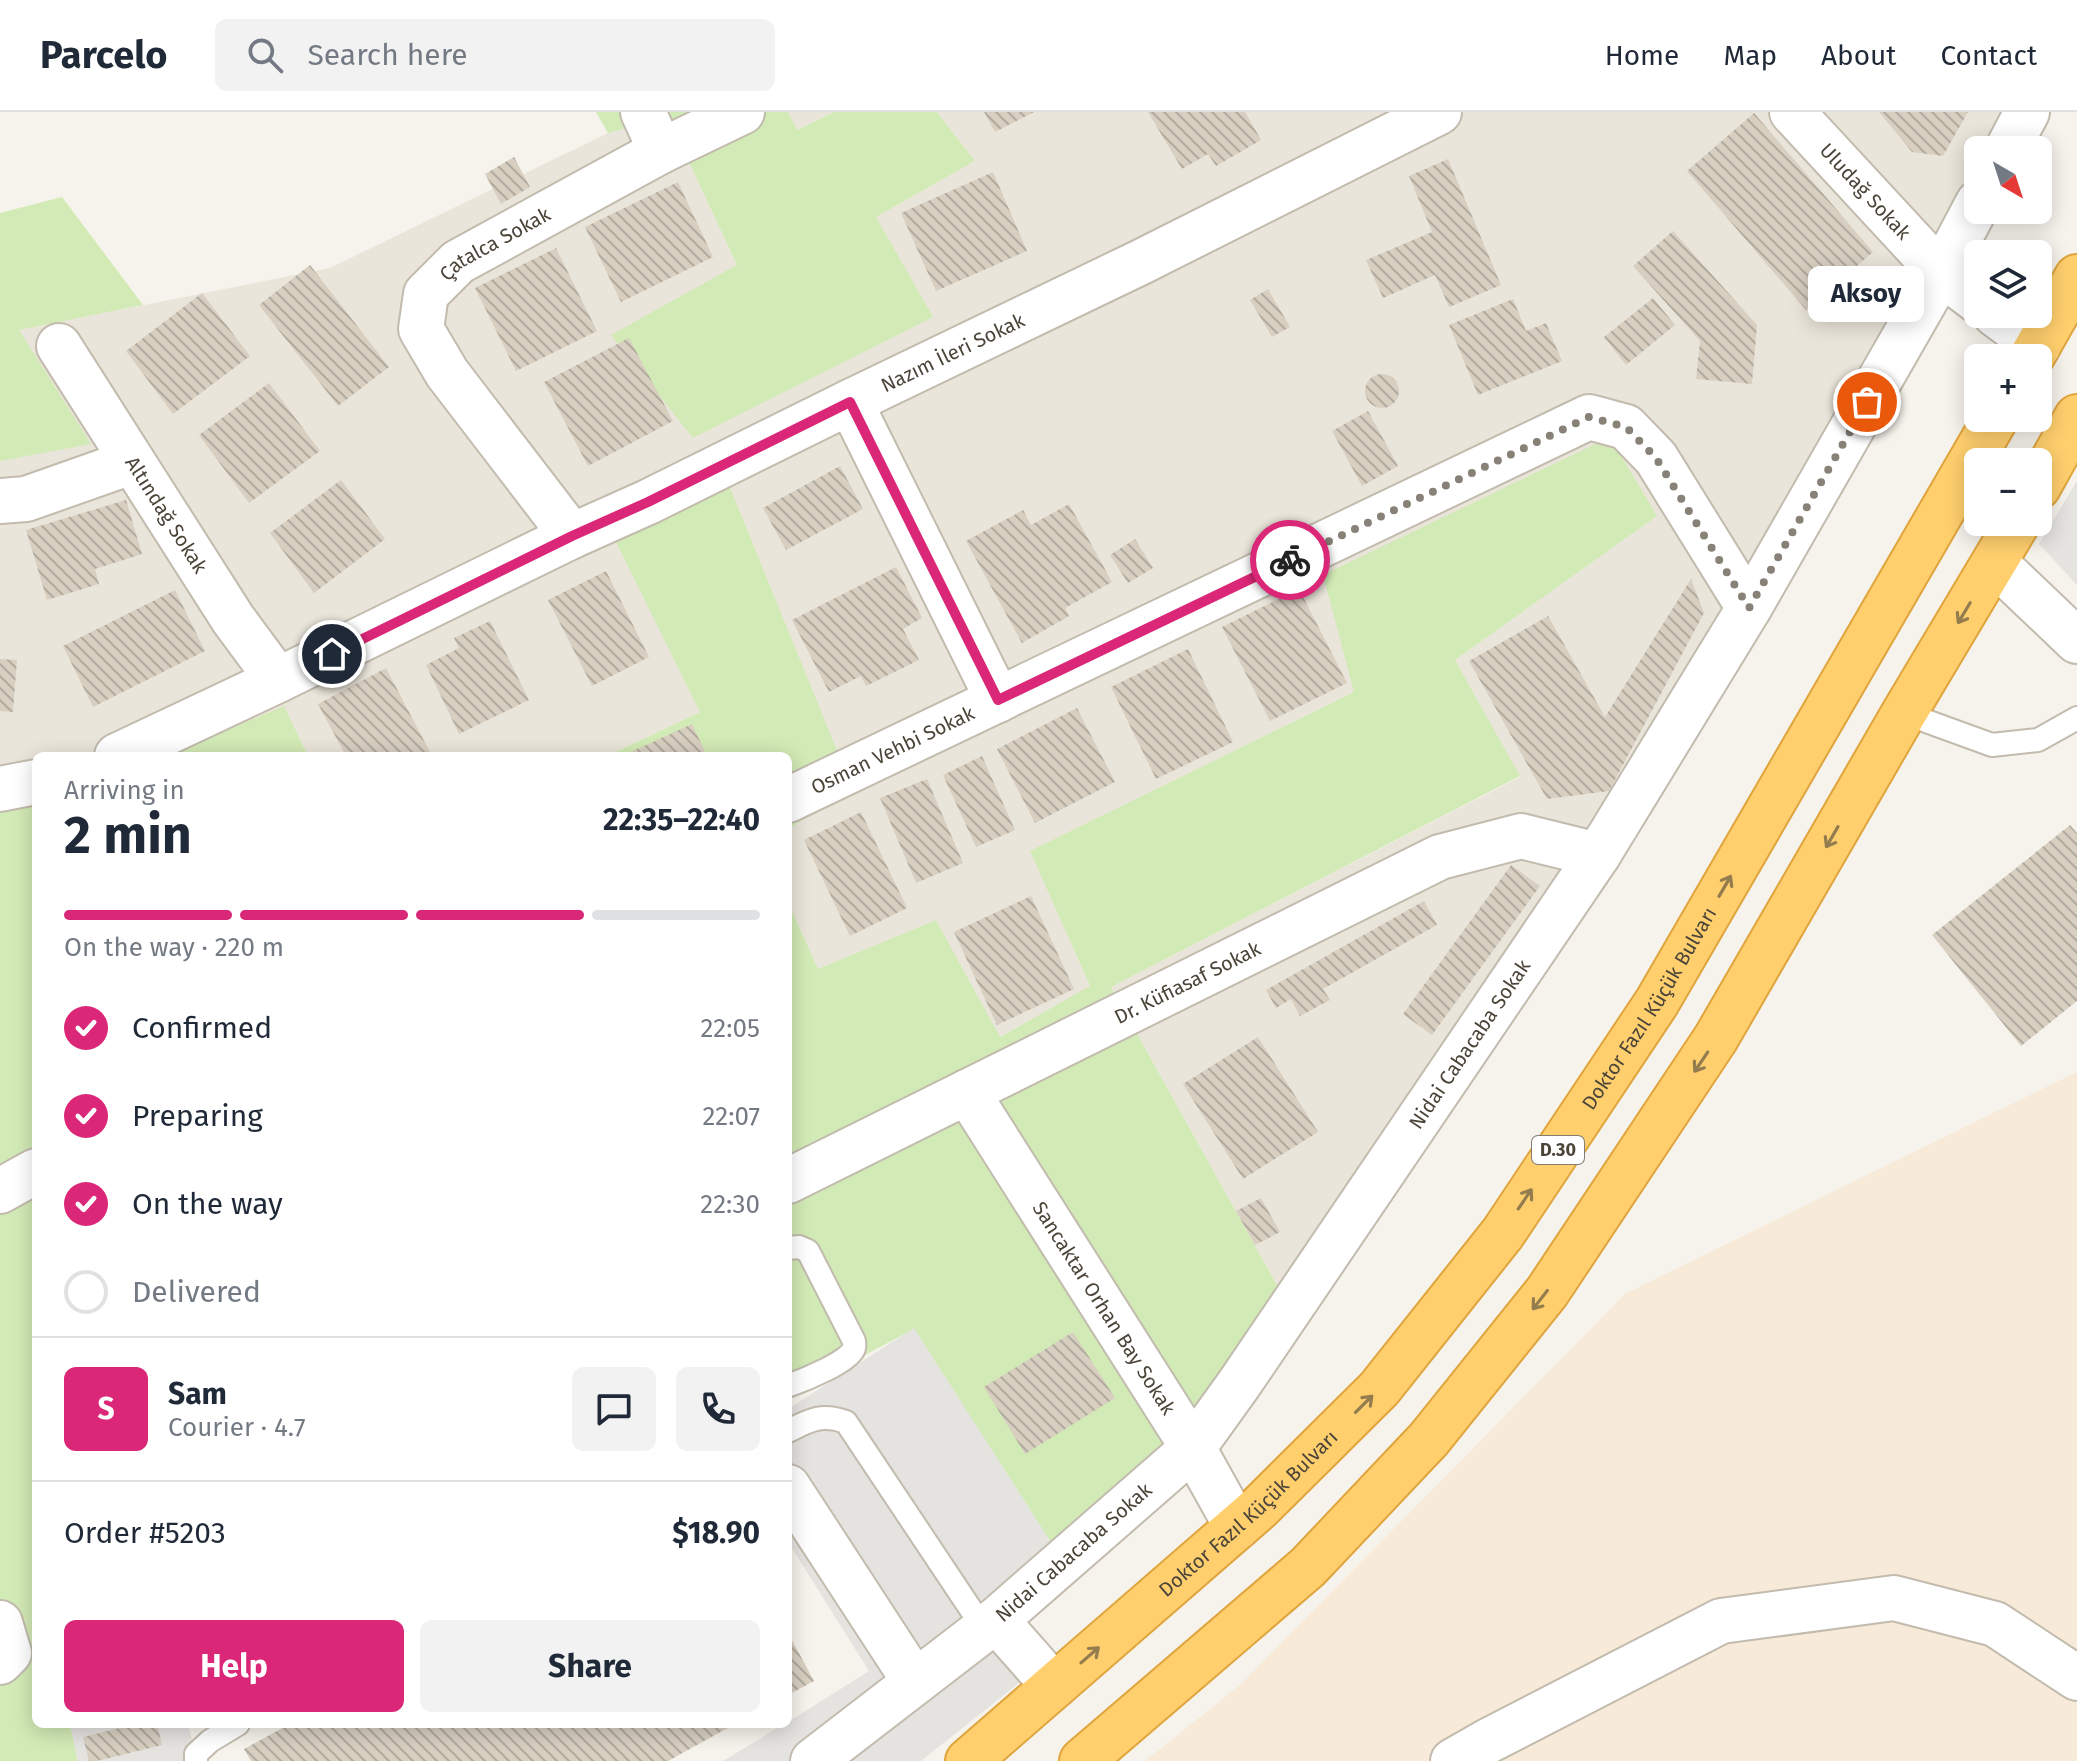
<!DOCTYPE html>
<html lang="en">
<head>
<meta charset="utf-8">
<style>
  :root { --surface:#fff; --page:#f2f2f3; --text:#1f2937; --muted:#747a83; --line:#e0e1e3; --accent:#db2777 }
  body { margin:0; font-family:"Fira Sans",sans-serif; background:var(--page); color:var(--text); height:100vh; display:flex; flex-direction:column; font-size:30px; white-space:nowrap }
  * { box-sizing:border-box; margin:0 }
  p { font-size:26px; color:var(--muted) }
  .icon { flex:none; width:44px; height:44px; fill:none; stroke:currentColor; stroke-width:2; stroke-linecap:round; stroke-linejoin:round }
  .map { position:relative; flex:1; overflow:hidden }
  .panel { position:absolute; left:32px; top:640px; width:760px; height:976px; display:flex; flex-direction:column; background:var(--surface); border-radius:12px; box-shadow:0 4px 20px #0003 }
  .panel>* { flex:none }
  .needle { width:52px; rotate:141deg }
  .buttons { position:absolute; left:1964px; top:24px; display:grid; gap:16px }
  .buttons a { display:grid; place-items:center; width:88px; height:88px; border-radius:12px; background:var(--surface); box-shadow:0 4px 20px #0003; font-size:40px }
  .pin { position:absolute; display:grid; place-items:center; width:68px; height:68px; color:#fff; margin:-34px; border:4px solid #fff; border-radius:50%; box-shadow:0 2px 8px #0007 }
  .courier { position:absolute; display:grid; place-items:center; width:80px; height:80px; margin:-40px; border:6px solid #db2777; border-radius:50%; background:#fff; color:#222; box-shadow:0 2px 10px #0007 }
  .bubble { position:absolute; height:56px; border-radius:12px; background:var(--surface); box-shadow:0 4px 20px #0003; font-size:26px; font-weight:700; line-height:56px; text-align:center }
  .summary em { font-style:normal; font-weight:700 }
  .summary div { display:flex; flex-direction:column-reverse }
  .summary { display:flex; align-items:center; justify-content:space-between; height:136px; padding:0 32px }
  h1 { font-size:52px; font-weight:700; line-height:60px }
  .bar { display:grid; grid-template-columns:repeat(4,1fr); gap:12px 8px; align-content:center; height:96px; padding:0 32px }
  .bar i { height:10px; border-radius:6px; background:var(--line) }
  .bar .on { background:var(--accent) }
  .bar p { grid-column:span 4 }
  .line { display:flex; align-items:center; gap:20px; padding:0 32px; border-top:2px solid var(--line) }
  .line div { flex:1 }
  .round { display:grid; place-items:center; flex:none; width:84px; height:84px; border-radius:12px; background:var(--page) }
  ol { padding:0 32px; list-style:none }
  li { display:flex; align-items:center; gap:24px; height:88px }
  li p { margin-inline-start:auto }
  li .icon { padding:8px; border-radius:50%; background:var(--accent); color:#fff; stroke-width:4 }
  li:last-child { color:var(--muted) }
  li i { width:44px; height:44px; border:4px solid var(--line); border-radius:50% }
  .action { display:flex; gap:16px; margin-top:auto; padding:16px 32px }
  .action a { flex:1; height:92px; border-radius:12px; background:var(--accent); color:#fff; font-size:32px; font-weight:700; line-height:92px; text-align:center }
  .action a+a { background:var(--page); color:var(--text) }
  header { display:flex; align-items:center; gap:48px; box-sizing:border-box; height:112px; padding:0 40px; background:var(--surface); border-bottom:2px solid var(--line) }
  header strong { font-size:38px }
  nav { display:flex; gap:44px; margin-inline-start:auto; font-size:28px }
  .search { width:560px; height:72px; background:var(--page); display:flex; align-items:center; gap:20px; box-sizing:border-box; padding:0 28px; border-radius:12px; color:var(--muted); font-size:30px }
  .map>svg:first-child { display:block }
  .residential { fill:#eae5da }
  .commercial { fill:#f7ead8 }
  .grass { fill:#d2eab5 }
  .parking { fill:#e5e3e0 }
  .building { fill:url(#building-back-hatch) }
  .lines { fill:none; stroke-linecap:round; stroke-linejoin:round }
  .lane-casing { stroke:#c2bbae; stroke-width:26 }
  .street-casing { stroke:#c2bbae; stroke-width:48 }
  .highway-casing { stroke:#e0a43c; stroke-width:48 }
  .lane { stroke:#fff; stroke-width:22 }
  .street { stroke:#fff; stroke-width:44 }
  .highway { stroke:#ffcf6e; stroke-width:44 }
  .oneway { stroke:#937c4e }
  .done { stroke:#878178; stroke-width:8; stroke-dasharray:0 14.4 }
  .route { stroke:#db2777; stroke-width:10 }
  .labels { text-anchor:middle; stroke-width:8; stroke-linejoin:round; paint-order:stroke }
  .shield { fill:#fff; stroke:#817c74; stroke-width:2 }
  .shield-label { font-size:18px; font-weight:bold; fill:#4b4439 }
  .street-label { font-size:20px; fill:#4b4439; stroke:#fff }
</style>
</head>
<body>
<header>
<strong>Parcelo</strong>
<div class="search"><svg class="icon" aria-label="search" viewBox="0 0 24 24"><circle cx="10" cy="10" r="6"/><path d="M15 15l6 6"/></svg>Search here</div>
<nav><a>Home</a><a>Map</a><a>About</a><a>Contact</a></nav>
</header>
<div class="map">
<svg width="2077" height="1649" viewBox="0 0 2077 1649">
  <defs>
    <pattern id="building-back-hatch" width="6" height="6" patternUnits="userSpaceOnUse" patternTransform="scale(2)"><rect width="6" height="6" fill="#d8cfc1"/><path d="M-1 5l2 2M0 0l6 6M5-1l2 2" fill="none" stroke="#b1aa9e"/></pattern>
  </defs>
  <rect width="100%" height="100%" fill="#f6f3ec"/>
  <!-- residential -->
  <g class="residential">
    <polygon points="788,0 834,0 796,18"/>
    <polygon points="937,0 2048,0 2027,38 1978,38 1978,98 1298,1211 1111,875 1520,665 1455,548 1657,404 1354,580 1031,739 1090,875 999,925 936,808 818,857 788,790 788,717 852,678 729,373 700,600 607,644 308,644 284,595 166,644 36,644 36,686 0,693 0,349 90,331 18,218 330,156 608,21 668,4 737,153 876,105 975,49"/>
  </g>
  <!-- commercial -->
  <polygon class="commercial" points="2077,960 2077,1649 1145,1649 1240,1573 1625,1182"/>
  <!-- grass -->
  <g class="grass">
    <polygon points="596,0 788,0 797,18 834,0 937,0 975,49 876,105 933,205 693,326 611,223 737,153 668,5 608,21"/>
    <polygon points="62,85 143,193 19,218 91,332 0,349 0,101"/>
    <polygon points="1610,325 1657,404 1455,548 1520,664 1111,875 1298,1211 1057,1440 914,1217 788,1284 788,790 818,857 936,808 1000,925 1090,874 1030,739 1354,580 1323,463"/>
    <polygon points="729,373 853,678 788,717 788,644 607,644 700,600 616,430"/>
    <polygon points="284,594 308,644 166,644"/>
    <polygon points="36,686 36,1612 70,1612 78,1649 0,1649 0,693"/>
  </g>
  <!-- parking -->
  <g class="parking">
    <polygon points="2077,369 2077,473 2039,432"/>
    <polygon points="914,1216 1057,1440 963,1500 1001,1549 1024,1567 921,1649 723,1649 784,1612 788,1612 788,1610 869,1559 788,1430 788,1297"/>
    <polygon points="70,1612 188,1612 197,1649 78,1649"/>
  </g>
  <!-- building -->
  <g class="building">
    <polygon points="984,0 1034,0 995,20"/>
    <polygon points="1148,0 1245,0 1261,28 1216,54 1208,42 1182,57"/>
    <polygon points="1879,0 1968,0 1943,44 1912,40"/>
    <polygon points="1754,1 1873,140 1806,198 1687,59"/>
    <polygon points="514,45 530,75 501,92 485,62"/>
    <polygon points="1448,47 1501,173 1449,195 1435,163 1383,186 1366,148 1432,120 1409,64"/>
    <polygon points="993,60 1027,139 936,179 901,101"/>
    <polygon points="678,70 713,145 621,190 585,115"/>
    <polygon points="1673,119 1757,213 1752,272 1696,267 1700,229 1633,154"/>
    <polygon points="556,136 597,219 516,259 475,176"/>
    <polygon points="310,153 389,255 338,294 259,193"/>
    <polygon points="1268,177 1290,215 1272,225 1250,188"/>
    <polygon points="202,181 250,244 173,302 126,239"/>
    <polygon points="1653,186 1675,213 1626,253 1604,225"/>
    <polygon points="1513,187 1526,219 1546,211 1562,249 1478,283 1449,213"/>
    <polygon points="629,226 673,309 588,354 544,270"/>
    <circle cx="1382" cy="279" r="17"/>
    <polygon points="269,271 320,339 249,391 199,323"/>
    <polygon points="1368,299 1398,354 1362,374 1332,319"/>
    <polygon points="840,354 863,397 786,438 763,396"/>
    <polygon points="341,368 385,427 314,481 270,421"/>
    <polygon points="126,388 142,442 95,457 99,472 47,488 26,418"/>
    <polygon points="1069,392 1112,470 1065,496 1069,504 1022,531 966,429 1023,398 1031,413"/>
    <polygon points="1135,427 1153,456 1128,471 1110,443"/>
    <polygon points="896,455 922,506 903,517 919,548 866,574 861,564 829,580 792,508"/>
    <polygon points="606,459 649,545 592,574 548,488"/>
    <polygon points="1691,467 1704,501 1609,679 1547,687 1469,549 1548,504 1605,605"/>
    <polygon points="1299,477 1347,571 1270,609 1222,515"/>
    <polygon points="175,478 205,539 93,595 63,534"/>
    <polygon points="490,509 529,588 459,622 426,553 459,536 454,526"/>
    <polygon points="1188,537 1233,630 1156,667 1111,575"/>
    <polygon points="0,547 17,548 13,600 0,599"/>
    <polygon points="386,556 432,644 346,644 318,592"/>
    <polygon points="1077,596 1115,670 1035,711 997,637"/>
    <polygon points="692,612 707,644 622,644"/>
    <polygon points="982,644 1015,718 976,735 943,663"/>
    <polygon points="927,667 963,751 916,771 880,686"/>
    <polygon points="861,700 907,796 850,824 804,728"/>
    <polygon points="2070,713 2077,721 2077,889 2021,934 1932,823"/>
    <polygon points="1511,753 1540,774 1432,923 1403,902"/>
    <polygon points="1031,784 1074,877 997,913 954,820"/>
    <polygon points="1424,789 1437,813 1323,877 1330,888 1300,904 1291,887 1276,896 1266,878"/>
    <polygon points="1258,925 1318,1020 1243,1067 1183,972"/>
    <polygon points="1261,1086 1280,1120 1255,1133 1236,1099"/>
    <polygon points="1073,1220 1115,1286 1025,1342 984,1275"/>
    <polygon points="788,1521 814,1569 788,1583"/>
    <polygon points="136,1612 157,1612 162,1633 97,1649 89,1649 83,1625"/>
    <polygon points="290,1612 735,1612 668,1649 251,1649 244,1637"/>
  </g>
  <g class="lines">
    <defs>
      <g id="lane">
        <polyline points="1904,601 1992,633 2038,628 2077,606"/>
        <path d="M788,1136L799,1135L808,1139L854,1229C854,1231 855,1234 854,1236C851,1249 804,1268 790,1273L788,1271"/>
        <path d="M788,1319C810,1308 822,1301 846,1310L984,1517"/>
        <polyline points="196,1649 196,1642 210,1629 238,1612"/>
      </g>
      <g id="street">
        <polyline points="643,0 661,39"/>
        <path id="s1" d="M1792,0L1941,161L1978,189"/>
        <polyline points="2007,38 2027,0"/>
        <polyline points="1995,202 2038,234"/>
        <path id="s2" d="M59,234L233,507L278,568"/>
        <polyline points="850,290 998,588"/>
        <polyline points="0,389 26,387 131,350"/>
        <path id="s3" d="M572,424L447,261L421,217L426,182L458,150L661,39L742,0"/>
        <polyline points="1995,451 2077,529"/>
        <path id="s4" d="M117,644L278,568L572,424L648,390L850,290L1141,150L1439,0"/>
        <polyline points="0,677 36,670"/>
        <path id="s5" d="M788,688L1589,305L1626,315L1656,346L1749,496"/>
        <path id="s6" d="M967,980L1193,1336L1237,1415"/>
        <path id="s7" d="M788,1069L1440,745L1521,724L1598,743"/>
        <polyline points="0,1079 36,1059"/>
        <polyline points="788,1375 915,1570"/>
        <polyline points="996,1508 1054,1574"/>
        <polyline points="0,1511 9,1541 0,1550"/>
        <path id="s8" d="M813,1649L996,1508L1193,1336L1239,1272L1598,743L1749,496L1941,161L1978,91"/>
        <polyline points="1453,1649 1488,1629 1721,1509 1894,1486 1995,1512 2077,1566"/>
      </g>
      <g id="highway">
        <polyline points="2031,246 2077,165"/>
        <polyline points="2038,375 2077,305"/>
        <path id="s9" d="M968,1649L1259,1396L1379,1277L1503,1121L1657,890L1996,306"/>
        <polyline points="1082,1649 1308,1455 1429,1327 1547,1180 1716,926 1904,601 2018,410"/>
      </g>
    </defs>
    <!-- lane casing -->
    <use href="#lane" class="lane-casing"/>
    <!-- street casing -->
    <use href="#street" class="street-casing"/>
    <!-- highway casing -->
    <use href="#highway" class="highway-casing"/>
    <!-- lane -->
    <use href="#lane" class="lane"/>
    <!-- street -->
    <use href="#street" class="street"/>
    <!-- highway -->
    <use href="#highway" class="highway"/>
  </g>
  <!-- one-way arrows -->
  <defs><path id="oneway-shaft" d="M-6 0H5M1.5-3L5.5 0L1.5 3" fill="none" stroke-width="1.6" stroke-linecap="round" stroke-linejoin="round" transform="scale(2)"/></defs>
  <g class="oneway">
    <use href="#oneway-shaft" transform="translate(1964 501) rotate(121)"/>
    <use href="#oneway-shaft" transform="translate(1832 725) rotate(120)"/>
    <use href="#oneway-shaft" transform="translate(1725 774) rotate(-60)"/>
    <use href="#oneway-shaft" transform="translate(1701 950) rotate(124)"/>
    <use href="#oneway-shaft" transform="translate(1525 1087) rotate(-56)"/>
    <use href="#oneway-shaft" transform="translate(1540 1188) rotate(128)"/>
    <use href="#oneway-shaft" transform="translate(1364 1292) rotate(-45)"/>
    <use href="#oneway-shaft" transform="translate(1090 1543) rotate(-41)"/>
  </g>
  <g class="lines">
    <!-- done -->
    <polyline class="done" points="1290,448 1589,305 1626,315 1656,346 1749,496 1867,290"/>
    <!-- route -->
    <polyline class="route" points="332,542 572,424 648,390 850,290 998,588 1290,448"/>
  </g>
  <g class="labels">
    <!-- shield labels -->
    <rect class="shield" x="1532" y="1024" width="52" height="28" rx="6"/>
    <g class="shield-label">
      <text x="1558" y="1044">D.30</text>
    </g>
    <!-- street labels -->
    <g class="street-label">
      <text dy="7" stroke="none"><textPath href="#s1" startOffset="108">Uludağ Sokak</textPath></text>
      <text dy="7" stroke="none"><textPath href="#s3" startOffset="378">Çatalca Sokak</textPath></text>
      <text dy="7" stroke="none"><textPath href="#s4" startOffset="928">Nazım İleri Sokak</textPath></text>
      <text dy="7" stroke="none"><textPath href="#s2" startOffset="200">Altındağ Sokak</textPath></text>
      <text dy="7" stroke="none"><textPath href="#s5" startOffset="116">Osman Vehbi Sokak</textPath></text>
      <text dy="7" stroke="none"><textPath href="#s7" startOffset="446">Dr. Küfiasaf Sokak</textPath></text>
      <text dy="7" stroke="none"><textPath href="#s9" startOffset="1022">Doktor Fazıl Küçük Bulvarı</textPath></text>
      <text dy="7" stroke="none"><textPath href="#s8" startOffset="982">Nidai Cabacaba Sokak</textPath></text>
      <text dy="7" stroke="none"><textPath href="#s6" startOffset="256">Sancaktar Orhan Bay Sokak</textPath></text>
      <text dy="7" stroke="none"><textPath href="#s9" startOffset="374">Doktor Fazıl Küçük Bulvarı</textPath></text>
      <text dy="7" stroke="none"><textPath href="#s8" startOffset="334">Nidai Cabacaba Sokak</textPath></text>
    </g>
  </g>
</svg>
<div class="buttons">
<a><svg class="needle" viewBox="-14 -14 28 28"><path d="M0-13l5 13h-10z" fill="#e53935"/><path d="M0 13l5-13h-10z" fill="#747a83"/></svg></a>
<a><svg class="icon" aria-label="layers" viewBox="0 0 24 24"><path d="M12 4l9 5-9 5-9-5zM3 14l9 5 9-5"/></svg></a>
<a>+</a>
<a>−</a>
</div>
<div class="pin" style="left:1867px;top:290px;background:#ea580c"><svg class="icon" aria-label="bag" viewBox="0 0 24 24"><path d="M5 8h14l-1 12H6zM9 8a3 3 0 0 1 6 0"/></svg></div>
<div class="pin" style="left:332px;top:542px;background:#1f2937"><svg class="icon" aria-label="home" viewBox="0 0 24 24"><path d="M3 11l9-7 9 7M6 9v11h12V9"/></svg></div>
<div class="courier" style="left:1290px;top:448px"><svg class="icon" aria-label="bike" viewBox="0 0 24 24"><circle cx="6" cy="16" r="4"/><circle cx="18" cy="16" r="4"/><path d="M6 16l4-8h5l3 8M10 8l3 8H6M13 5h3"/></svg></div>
<div class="bubble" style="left:1808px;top:154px;width:116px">Aksoy</div>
<section class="panel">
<div class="summary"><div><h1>2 min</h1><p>Arriving in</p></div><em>22:35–22:40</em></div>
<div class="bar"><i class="on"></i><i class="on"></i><i class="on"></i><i></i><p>On the way · 220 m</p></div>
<ol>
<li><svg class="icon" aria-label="check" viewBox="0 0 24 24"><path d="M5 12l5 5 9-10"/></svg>Confirmed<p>22:05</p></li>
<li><svg class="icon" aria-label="check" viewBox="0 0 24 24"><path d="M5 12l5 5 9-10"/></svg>Preparing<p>22:07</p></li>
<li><svg class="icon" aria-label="check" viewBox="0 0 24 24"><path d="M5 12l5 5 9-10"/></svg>On the way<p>22:30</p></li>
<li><i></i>Delivered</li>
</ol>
<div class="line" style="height:144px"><b class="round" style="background:var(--accent);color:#fff">S</b><div><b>Sam</b><p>Courier · 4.7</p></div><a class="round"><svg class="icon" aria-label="chat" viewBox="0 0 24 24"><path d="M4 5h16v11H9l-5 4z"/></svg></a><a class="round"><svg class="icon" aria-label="phone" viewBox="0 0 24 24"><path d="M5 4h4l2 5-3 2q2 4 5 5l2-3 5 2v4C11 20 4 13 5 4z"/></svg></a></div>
<div class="line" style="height:104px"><div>Order #5203</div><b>$18.90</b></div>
<div class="action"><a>Help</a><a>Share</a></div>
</section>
</div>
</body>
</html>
